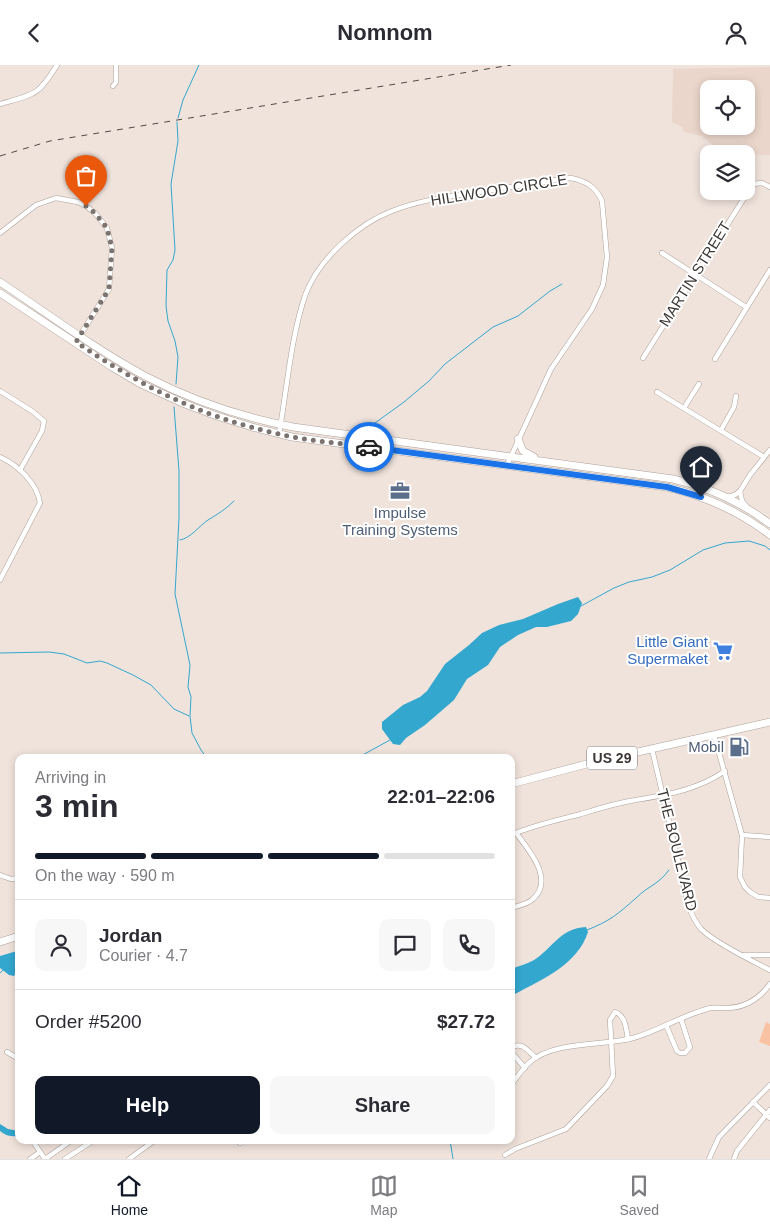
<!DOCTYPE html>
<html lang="en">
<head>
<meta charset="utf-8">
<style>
  :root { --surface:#fff; --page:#f7f7f7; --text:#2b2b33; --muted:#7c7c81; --line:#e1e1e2; --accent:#111827 }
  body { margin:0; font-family:Arial,sans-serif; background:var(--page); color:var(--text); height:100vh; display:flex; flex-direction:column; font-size:19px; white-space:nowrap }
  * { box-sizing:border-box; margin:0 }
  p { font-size:16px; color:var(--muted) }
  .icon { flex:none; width:28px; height:28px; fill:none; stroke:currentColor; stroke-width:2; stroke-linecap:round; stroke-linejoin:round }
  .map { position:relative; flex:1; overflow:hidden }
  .details { position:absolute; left:15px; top:689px; width:500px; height:390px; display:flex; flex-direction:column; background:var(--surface); border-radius:10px; box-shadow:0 2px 8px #0003 }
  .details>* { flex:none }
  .buttons { position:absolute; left:700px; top:15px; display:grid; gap:10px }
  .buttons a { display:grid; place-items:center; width:55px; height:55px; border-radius:10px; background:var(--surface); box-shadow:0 2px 8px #0003; font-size:25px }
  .pin { position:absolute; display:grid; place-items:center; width:42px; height:42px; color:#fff; margin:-51px -21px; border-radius:50% 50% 50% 0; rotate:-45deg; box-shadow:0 0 5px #0007 }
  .pin .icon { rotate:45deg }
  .courier { position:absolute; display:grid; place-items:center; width:50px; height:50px; margin:-25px; border:4px solid #1a73e8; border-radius:50%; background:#fff; color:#222; box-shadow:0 1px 6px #0007 }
  .head em { font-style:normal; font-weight:700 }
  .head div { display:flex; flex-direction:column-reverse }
  .head { display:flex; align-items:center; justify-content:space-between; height:85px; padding:0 20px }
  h1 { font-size:32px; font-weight:700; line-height:38px }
  .bar { display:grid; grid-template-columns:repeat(4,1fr); gap:8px 5px; align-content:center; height:60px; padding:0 20px }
  .bar i { height:6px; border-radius:4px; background:var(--line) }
  .bar .selected { background:var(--accent) }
  .bar p { grid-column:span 4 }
  .line { display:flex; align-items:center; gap:12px; padding:0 20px; border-top:1px solid var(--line) }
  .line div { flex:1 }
  .round { display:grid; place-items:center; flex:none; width:52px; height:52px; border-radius:10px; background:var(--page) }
  .primary-button { display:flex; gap:10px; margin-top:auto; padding:10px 20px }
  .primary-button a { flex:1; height:58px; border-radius:10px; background:var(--accent); color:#fff; font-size:20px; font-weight:700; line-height:58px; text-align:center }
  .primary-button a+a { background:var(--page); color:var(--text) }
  header { display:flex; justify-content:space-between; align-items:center; height:65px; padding:0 20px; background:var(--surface); font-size:22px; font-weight:700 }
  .dock { display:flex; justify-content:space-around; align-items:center; height:70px; border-top:1px solid var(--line); background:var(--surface); font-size:14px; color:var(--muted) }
  .dock a { display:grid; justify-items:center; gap:2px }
  .dock .selected { color:var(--accent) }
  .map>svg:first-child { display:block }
  .built { fill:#ead6cb; fill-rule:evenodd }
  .green { fill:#f8c2a3 }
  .water { fill:#34a7cf }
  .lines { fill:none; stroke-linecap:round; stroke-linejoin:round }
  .stream { stroke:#34a7cf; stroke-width:1 }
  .street-casing { stroke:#ada19a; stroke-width:5.5 }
  .primary-casing { stroke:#ada19a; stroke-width:8 }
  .street { stroke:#fff; stroke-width:4.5 }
  .primary { stroke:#fff; stroke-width:7 }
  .rail { stroke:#4e4846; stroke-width:1; stroke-dasharray:6 6; stroke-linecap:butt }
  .done { stroke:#7b736f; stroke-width:5; stroke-dasharray:0 9 }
  .route { stroke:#1a73e8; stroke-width:6 }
  .labels { text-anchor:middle; stroke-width:4; stroke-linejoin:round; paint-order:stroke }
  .shield { fill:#fff; stroke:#767372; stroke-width:1 }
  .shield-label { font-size:14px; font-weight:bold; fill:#3c3735 }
  .street-label { font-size:15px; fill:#3c3735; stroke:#fff }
  .service-label { font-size:15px; fill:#4e5e75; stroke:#fff }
  .shop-label { font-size:15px; fill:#366cbe; stroke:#fff; text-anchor:end }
</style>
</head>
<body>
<header><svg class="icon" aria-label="back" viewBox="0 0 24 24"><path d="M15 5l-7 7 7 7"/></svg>Nomnom<svg class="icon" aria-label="person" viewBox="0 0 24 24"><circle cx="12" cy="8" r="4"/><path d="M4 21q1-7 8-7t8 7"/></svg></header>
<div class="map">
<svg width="770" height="1094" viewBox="0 0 770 1094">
  <rect width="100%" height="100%" fill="#f0e3dc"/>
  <!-- built -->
  <path class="built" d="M770,2V90L723,89L702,71L684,67L682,62L672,57L673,4ZM709,24H746V61H709Z"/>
  <!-- green -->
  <polygon class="green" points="766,957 770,959 770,981 759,977"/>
  <!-- water -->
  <g class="water">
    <polygon points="578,532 582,538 578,549 571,556 547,562 536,562 518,570 500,582 488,600 467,614 454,635 425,660 406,673 400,680 393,679 382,664 382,657 403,640 420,632 427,626 445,599 469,580 482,568 499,560 523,554 558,539"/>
    <path d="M586,862L588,867C578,899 543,914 515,929L511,928V904C518,901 527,899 534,895C553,883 560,863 586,862Z"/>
    <polygon points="17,886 19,886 19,901 14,911 9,910 0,903 0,891"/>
    <path d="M0,1059L8,1064L19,1066V1071C12,1072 6,1071 0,1066Z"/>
  </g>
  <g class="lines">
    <!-- stream -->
    <g class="stream">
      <polyline points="178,53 183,35 199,0"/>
      <polyline points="176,319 178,292 175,276 168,256 166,241 167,205 173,195 175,185 171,119 178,76 177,57"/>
      <polyline points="174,342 179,406 179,453 175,529 190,600 188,622 191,632 190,651 192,668 201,685 206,692"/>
      <polyline points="367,361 375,358 404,337 429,316 445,299 493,262 518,251 550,226 562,219"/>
      <path d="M180,475C191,473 199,461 208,455C218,449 226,444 234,436"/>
      <polyline points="581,541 614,523 629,517 652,512 670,505 703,485 725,478 749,476 765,481 770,485"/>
      <polyline points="0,588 49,587 64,589 87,598 100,596 107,598 133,610 151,620 174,644 189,651"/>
      <polyline points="359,692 390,675"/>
      <path d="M587,865C610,856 618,849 636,833C648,821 658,820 669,805"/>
      <polyline points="0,908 3,905"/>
      <polyline points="450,1075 453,1094"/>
    </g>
    <defs>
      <g id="street">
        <polyline points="113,21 116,17 116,0"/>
        <path d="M0,39C35,29 38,31 57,0"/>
        <polyline points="0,168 36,140 56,133 78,137 86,141 95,148 107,163 112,183 109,224 79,272"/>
        <polyline points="662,188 746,242"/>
        <polyline points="643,293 753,119 762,118 770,122"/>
        <polyline points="715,294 770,205"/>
        <polyline points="0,326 32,346 44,356 42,366 20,405"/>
        <polyline points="657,327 764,392"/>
        <polyline points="684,343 699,319"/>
        <polyline points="721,365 734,342 736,331"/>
        <path d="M279,369C287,324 291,270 306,228C320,193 358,159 392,146C422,134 454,131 485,126C513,122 542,117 571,113C586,116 596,122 602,136L607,192L603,220L592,244L551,304L507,400"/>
        <path d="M0,392C18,400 37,418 40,438L0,515"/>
        <polyline points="740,426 750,410 770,385"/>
        <polyline points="727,432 735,430 740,426 742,436 747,442"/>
        <polyline points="714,670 742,770 740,812 745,822 750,827 758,832 770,833"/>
        <path d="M652,684L688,839C691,848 695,857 701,864C714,877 752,896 770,905"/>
        <path d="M511,770C534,760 558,755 581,749C597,744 614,739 630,736C664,730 696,726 725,706"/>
        <polyline points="742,770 770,772"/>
        <polyline points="0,810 11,814 19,813"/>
        <path d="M511,843C518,841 528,839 533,834C555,814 528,784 516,768"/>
        <polyline points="744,890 770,890"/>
        <polyline points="666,960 677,986 680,988 685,988 690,982 689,979 681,954"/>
        <polyline points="7,987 19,994"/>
        <path d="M525,1003L512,988V982C523,977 528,986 536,993"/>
        <path d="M511,1020C517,1012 523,1003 530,997C553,976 603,981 633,973C658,966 681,951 707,944C713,942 720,943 726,943C745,943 759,934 770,919"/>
        <polyline points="19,1029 19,1048"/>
        <polyline points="753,1037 770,1053"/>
        <polyline points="32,1075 45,1094"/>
        <polyline points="240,1078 241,1075"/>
        <path d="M505,1090L515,1084L566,1064L607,1021L613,1011L610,955L615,947C626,951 626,964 628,974"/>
        <polyline points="30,1094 40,1087"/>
        <polyline points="45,1094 72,1075"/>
        <polyline points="65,1094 94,1075"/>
        <polyline points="129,1094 155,1075"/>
        <polyline points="709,1094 719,1072 770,1020"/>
        <polyline points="734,1094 737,1086 770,1045"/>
      </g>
      <g id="primary">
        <path d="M0,217C48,249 95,284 145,311C191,335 241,352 293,362L673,414C708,422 741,437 770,459"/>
        <path d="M0,228L112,302L141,319L185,339L217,351L252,362L292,372L667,422C705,431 739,446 770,470"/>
        <polyline points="518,374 523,386 534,392"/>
        <polyline points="511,719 594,697 770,657"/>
        <polyline points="0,877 19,871"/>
      </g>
    </defs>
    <!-- street casing -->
    <use href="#street" class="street-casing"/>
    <!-- primary casing -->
    <use href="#primary" class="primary-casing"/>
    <!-- street -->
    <use href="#street" class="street"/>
    <!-- primary -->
    <use href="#primary" class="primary"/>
    <!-- rail -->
    <polyline class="rail" points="0,91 50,76 511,0"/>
  </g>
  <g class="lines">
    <!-- done -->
    <path class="done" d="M86,141L95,148L107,163L112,183L109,224L76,277C141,321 201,352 279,369C308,376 339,378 369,382"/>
    <!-- route -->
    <polyline class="route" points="369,382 667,422 701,432"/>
  </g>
  <!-- icons -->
  <defs>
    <symbol id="office-bare" viewBox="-9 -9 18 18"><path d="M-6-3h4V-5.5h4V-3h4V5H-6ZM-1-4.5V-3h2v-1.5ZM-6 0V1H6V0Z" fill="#5c6f8a" stroke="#fff" stroke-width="2.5" paint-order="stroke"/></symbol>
    <symbol id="supermarket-bare" viewBox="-9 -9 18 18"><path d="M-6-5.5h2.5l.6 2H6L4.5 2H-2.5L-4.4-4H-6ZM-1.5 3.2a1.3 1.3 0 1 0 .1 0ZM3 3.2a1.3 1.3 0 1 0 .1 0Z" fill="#3f7fe0" stroke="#fff" stroke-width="2.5" paint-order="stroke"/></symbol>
    <symbol id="fuel-bare" viewBox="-9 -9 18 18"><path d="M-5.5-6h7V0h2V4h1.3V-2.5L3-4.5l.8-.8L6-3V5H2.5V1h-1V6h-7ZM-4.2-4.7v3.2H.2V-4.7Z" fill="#5c6f8a" stroke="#fff" stroke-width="2.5" paint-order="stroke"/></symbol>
  </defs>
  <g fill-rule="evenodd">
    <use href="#office-bare" x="386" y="412" width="28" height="28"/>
    <use href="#supermarket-bare" x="709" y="572" width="28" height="28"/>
    <use href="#fuel-bare" x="725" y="668" width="28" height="28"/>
  </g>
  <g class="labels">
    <!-- shield labels -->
    <rect class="shield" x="587" y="681.5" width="50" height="23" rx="4"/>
    <g class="shield-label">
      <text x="612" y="698">US 29</text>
    </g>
    <!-- street labels -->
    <g class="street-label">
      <text transform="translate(499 125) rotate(-9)" y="5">HILLWOOD CIRCLE</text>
      <text transform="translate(695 209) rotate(-58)" y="5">MARTIN STREET</text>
      <text transform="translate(677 785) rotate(76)" y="5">THE BOULEVARD</text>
    </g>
    <!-- service labels -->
    <g class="service-label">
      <text x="400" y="453">Impulse<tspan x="400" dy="17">Training Systems</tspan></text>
      <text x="724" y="687" text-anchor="end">Mobil</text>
    </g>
    <!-- shop labels -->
    <g class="shop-label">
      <text x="708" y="582">Little Giant<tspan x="708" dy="17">Supermaket</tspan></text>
    </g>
  </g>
</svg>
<div class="buttons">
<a><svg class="icon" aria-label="locate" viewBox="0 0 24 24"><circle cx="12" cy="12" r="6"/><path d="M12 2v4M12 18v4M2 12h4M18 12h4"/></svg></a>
<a><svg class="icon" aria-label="layers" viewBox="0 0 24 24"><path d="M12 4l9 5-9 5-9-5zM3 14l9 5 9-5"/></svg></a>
</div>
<div class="pin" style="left:86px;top:141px;background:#ea580c"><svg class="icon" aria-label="bag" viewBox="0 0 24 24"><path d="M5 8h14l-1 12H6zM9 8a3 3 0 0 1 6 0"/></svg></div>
<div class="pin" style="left:701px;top:432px;background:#1f2937"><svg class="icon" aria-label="home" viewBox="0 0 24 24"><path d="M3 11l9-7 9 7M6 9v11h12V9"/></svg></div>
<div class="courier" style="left:369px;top:382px"><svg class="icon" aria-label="car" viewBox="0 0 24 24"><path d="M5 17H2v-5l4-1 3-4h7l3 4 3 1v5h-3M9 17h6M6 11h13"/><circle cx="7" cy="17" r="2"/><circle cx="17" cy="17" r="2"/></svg></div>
<section class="details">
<div class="head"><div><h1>3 min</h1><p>Arriving in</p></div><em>22:01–22:06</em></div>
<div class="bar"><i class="selected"></i><i class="selected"></i><i class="selected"></i><i></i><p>On the way · 590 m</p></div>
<div class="line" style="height:90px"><a class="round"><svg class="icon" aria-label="person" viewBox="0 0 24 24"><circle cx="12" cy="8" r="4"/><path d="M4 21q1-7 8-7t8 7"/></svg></a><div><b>Jordan</b><p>Courier · 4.7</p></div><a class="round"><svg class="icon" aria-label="chat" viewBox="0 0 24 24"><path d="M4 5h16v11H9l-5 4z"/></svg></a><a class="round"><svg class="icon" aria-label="phone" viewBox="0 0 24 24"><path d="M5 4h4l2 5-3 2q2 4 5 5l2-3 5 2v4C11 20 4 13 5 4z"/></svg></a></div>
<div class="line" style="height:65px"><div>Order #5200</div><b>$27.72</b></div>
<div class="primary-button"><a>Help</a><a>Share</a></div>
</section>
</div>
<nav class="dock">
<a class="selected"><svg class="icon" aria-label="home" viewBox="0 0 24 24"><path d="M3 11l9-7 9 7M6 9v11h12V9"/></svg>Home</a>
<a><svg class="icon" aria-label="map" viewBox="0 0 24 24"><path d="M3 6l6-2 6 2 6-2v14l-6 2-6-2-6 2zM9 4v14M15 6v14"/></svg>Map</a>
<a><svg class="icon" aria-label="saved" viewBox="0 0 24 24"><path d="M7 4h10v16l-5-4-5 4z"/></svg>Saved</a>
</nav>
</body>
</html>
